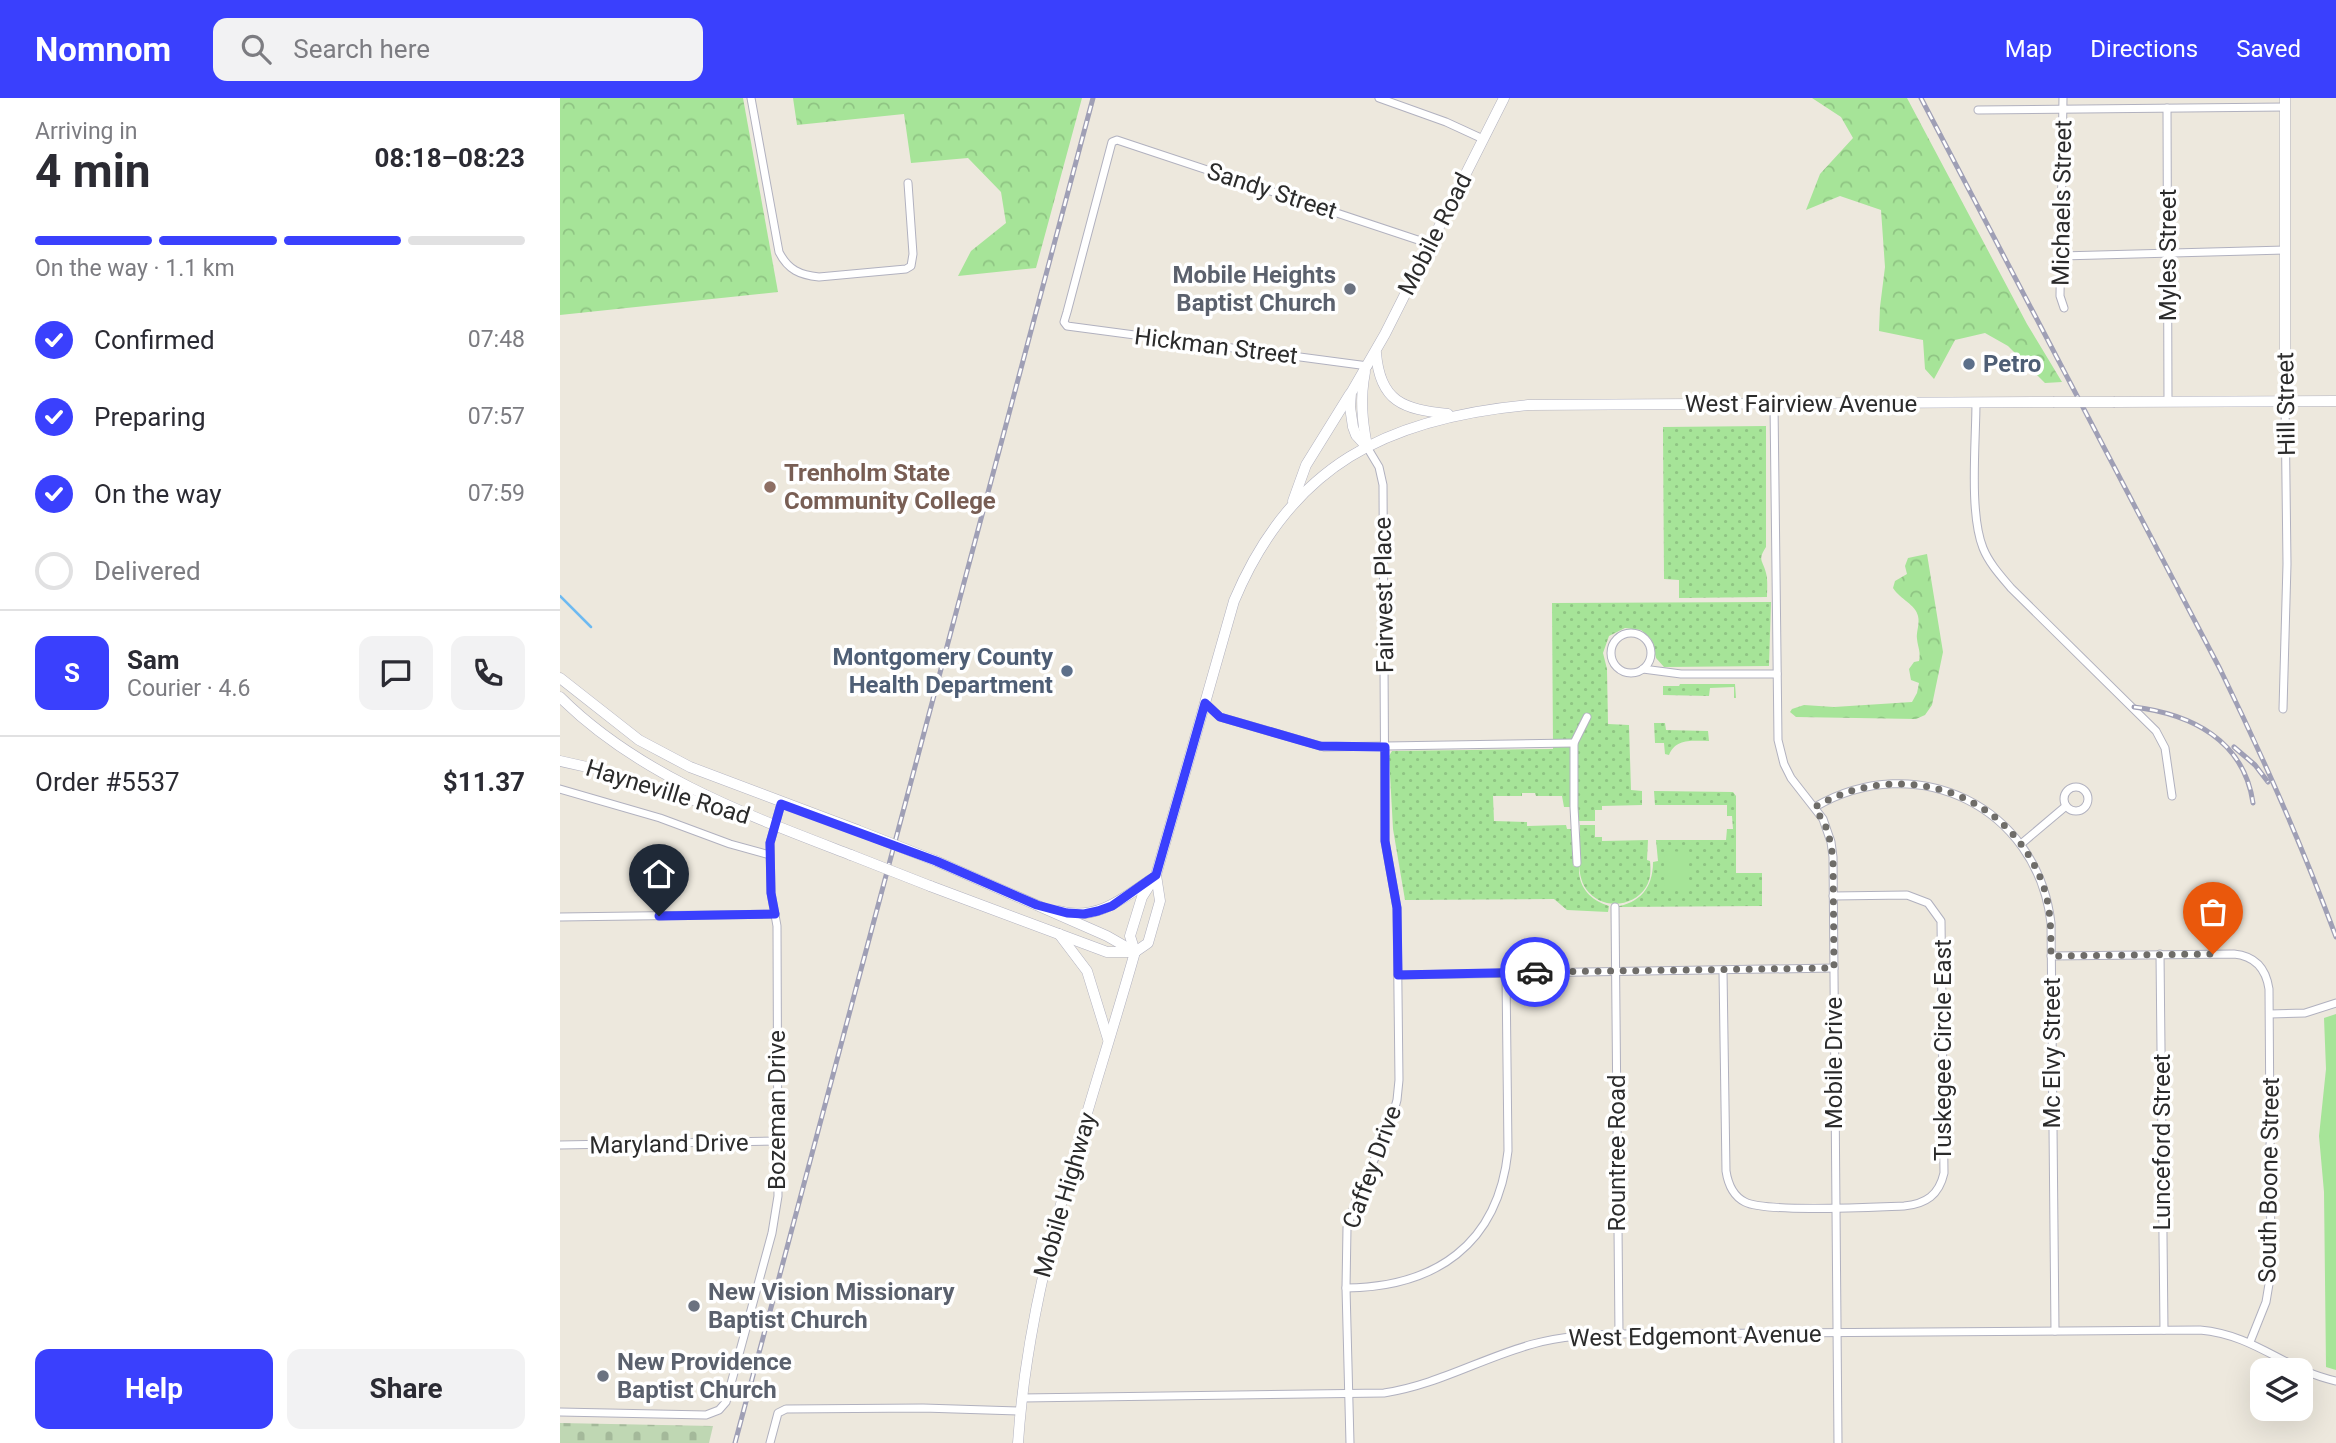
<!DOCTYPE html>
<html lang="en">
<head>
<meta charset="utf-8">
<style>
  :root { --surface:#fff; --page:#f2f2f3; --text:#2b2b33; --muted:#7c7c81; --line:#e1e1e2; --accent:#3a40fd }
  body { margin:0; font-family:Roboto,sans-serif; background:var(--page); color:var(--text); height:100vh; display:flex; flex-direction:column; font-size:26px; white-space:nowrap }
  * { box-sizing:border-box; margin:0 }
  p { font-size:23px; color:var(--muted) }
  .icon { flex:none; width:38px; height:38px; fill:none; stroke:currentColor; stroke-width:2; stroke-linecap:round; stroke-linejoin:round }
  .map { position:relative; flex:1; overflow:hidden }
  .panel { display:flex; flex-direction:column; background:var(--surface); width:560px }
  .panel>* { flex:none }
  .fabs { position:absolute; left:1690px; top:1260px; display:grid; gap:14px }
  .fabs a { display:grid; place-items:center; width:63px; height:63px; border-radius:14px; background:var(--surface); box-shadow:0 7px 28px #0002; font-size:35px }
  .pin { position:absolute; display:grid; place-items:center; width:60px; height:60px; color:#fff; margin:-72px -30px; border-radius:50% 50% 50% 0; rotate:-45deg; box-shadow:0 0 7px #0007 }
  .pin .icon { rotate:45deg }
  .courier { position:absolute; display:grid; place-items:center; width:70px; height:70px; margin:-35px; border:5px solid #3a40fd; border-radius:50%; background:#fff; color:#222; box-shadow:0 2px 9px #0007 }
  .headline em { font-style:normal; font-weight:700 }
  .headline div { display:flex; flex-direction:column-reverse }
  .headline { display:flex; align-items:center; justify-content:space-between; height:119px; padding:0 35px }
  h1 { font-size:46px; font-weight:700; line-height:52px }
  .bar { display:grid; grid-template-columns:repeat(4,1fr); gap:10px 7px; align-content:center; height:84px; padding:0 35px }
  .bar i { height:9px; border-radius:5px; background:var(--line) }
  .bar .current { background:var(--accent) }
  .bar p { grid-column:span 4 }
  .line { display:flex; align-items:center; gap:18px; padding:0 35px; border-top:2px solid var(--line) }
  .line div { flex:1 }
  .round { display:grid; place-items:center; flex:none; width:74px; height:74px; border-radius:14px; background:var(--page) }
  ol { padding:0 35px; list-style:none }
  li { display:flex; align-items:center; gap:21px; height:77px }
  li p { margin-inline-start:auto }
  li .icon { padding:7px; border-radius:50%; background:var(--accent); color:#fff; stroke-width:4 }
  li:last-child { color:var(--muted) }
  li i { width:38px; height:38px; border:4px solid var(--line); border-radius:50% }
  .primary-button { display:flex; gap:14px; margin-top:auto; padding:14px 35px }
  .primary-button a { flex:1; height:80px; border-radius:14px; background:var(--accent); color:#fff; font-size:28px; font-weight:700; line-height:80px; text-align:center }
  .primary-button a+a { background:var(--page); color:var(--text) }
  header { display:flex; align-items:center; gap:42px; box-sizing:border-box; height:98px; padding:0 35px; background:var(--accent); color:#fff }
  header strong { font-size:33px }
  nav { display:flex; gap:38px; margin-inline-start:auto; font-size:24px }
  .search { width:490px; height:63px; background:var(--page); display:flex; align-items:center; gap:18px; box-sizing:border-box; padding:0 24px; border-radius:14px; color:var(--muted); font-size:26px }
  main { display:flex; flex:1; min-height:0 }
  .map>svg:first-child { display:block }
  .grass { fill:url(#grass-dots) }
  .forest { fill:url(#forest-crowns) }
  .cemetery { fill:url(#cemetery-stones) }
  .park { fill:#a6e498 }
  .lines { fill:none; stroke-linecap:round; stroke-linejoin:round }
  .stream { stroke:#6ebaf1; stroke-width:2.5 }
  .street-casing { stroke:#b1b1bf; stroke-width:9 }
  .secondary-casing { stroke:#b1b1bf; stroke-width:11 }
  .street { stroke:#fff; stroke-width:7 }
  .secondary { stroke:#fff; stroke-width:10 }
  .rail-casing { stroke:#9f9fb5; stroke-width:5 }
  .rail { stroke:#fff; stroke-width:2.5; stroke-dasharray:8; stroke-linecap:butt }
  .secondary-bridge-casing { stroke:#b1b1bf; stroke-width:11; stroke-linecap:butt }
  .secondary-bridge { stroke:#fff; stroke-width:10 }
  .done { stroke:#6f6d69; stroke-width:7; stroke-dasharray:0 12.6 }
  .route { stroke:#3a40fd; stroke-width:9 }
  .worship-dot { fill:#6b7280; stroke:#fff; stroke-width:2.5 }
  .service-dot { fill:#5c6f8a; stroke:#fff; stroke-width:2.5 }
  .education-dot { fill:#8d6e63; stroke:#fff; stroke-width:2.5 }
  .labels { text-anchor:middle; stroke-width:7; stroke-linejoin:round; paint-order:stroke }
  .street-label { font-size:24px; fill:#2b2b2b; stroke:#fff }
  .worship-label { font-size:24px; font-weight:bold; fill:#5b616d; stroke:#fff; text-anchor:start }
  .service-label { font-size:24px; font-weight:bold; fill:#4e5e75; stroke:#fff; text-anchor:start }
  .education-label { font-size:24px; font-weight:bold; fill:#785e54; stroke:#fff; text-anchor:start }
</style>
</head>
<body>
<header>
<strong>Nomnom</strong>
<div class="search"><svg class="icon" aria-label="search" viewBox="0 0 24 24"><circle cx="10" cy="10" r="6"/><path d="M15 15l6 6"/></svg>Search here</div>
<nav><a>Map</a><a>Directions</a><a>Saved</a></nav>
</header>
<main>
<section class="panel">
<div class="headline"><div><h1>4 min</h1><p>Arriving in</p></div><em>08:18–08:23</em></div>
<div class="bar"><i class="current"></i><i class="current"></i><i class="current"></i><i></i><p>On the way · 1.1 km</p></div>
<ol>
<li><svg class="icon" aria-label="check" viewBox="0 0 24 24"><path d="M5 12l5 5 9-10"/></svg>Confirmed<p>07:48</p></li>
<li><svg class="icon" aria-label="check" viewBox="0 0 24 24"><path d="M5 12l5 5 9-10"/></svg>Preparing<p>07:57</p></li>
<li><svg class="icon" aria-label="check" viewBox="0 0 24 24"><path d="M5 12l5 5 9-10"/></svg>On the way<p>07:59</p></li>
<li><i></i>Delivered</li>
</ol>
<div class="line" style="height:126px"><b class="round" style="background:var(--accent);color:#fff">S</b><div><b>Sam</b><p>Courier · 4.6</p></div><a class="round"><svg class="icon" aria-label="chat" viewBox="0 0 24 24"><path d="M4 5h16v11H9l-5 4z"/></svg></a><a class="round"><svg class="icon" aria-label="phone" viewBox="0 0 24 24"><path d="M5 4h4l2 5-3 2q2 4 5 5l2-3 5 2v4C11 20 4 13 5 4z"/></svg></a></div>
<div class="line" style="height:91px"><div>Order #5537</div><b>$11.37</b></div>
<div class="primary-button"><a>Help</a><a>Share</a></div>
</section>
<div class="map">
<svg width="1776" height="1345" viewBox="0 0 1776 1345">
  <defs>
    <pattern id="grass-dots" width="8" height="8" patternUnits="userSpaceOnUse" patternTransform="scale(1.75)"><rect width="8" height="8" fill="#a6e498"/><path d="M2 2h.1M6 6h.1" fill="none" stroke="#8fc483" stroke-width="1.8" stroke-linecap="round"/></pattern>
    <pattern id="forest-crowns" width="20" height="18" patternUnits="userSpaceOnUse" patternTransform="scale(1.75)"><rect width="20" height="18" fill="#a6e498"/><path d="M2 6a3 3 0 1 1 6 0M12 15a3 3 0 1 1 6 0" fill="none" stroke="#8fc483"/></pattern>
    <pattern id="cemetery-stones" width="16" height="16" patternUnits="userSpaceOnUse" patternTransform="scale(1.75)"><rect width="16" height="16" fill="#bfd7b3"/><path d="M2 7V4a2 2 0 0 1 4 0v3zM10 15v-3a2 2 0 0 1 4 0v3z" fill="#a4b99a"/></pattern>
  </defs>
  <rect width="100%" height="100%" fill="#ede8dd"/>
  <!-- grass -->
  <g class="grass">
    <path d="M1206,328V449C1197,463 1203,462 1206,475C1208,482 1207,492 1207,499L1119,500V482L1104,481L1103,329Z"/>
    <path d="M1211,504L1209,568L1104,569L1096,560L1091,541L1081,532L1065,530L1049,538L1043,555L1047,571L1048,626L1069,627L1071,692L1082,693V707L1042,708V712H1035V723H1013L1014,709H1004L1002,698H976L975,695H962V698H933L934,723L967,724V728L1006,727L1007,731H1013V768L1019,769C1018,789 1030,802 1049,808L1048,814L1007,812L994,801L845,802L833,731L829,658L832,653L993,651L992,505Z"/>
    <polygon points="1120,586 1175,586 1176,600 1174,600 1174,589 1150,590 1149,598 1103,597 1103,588 1119,588"/>
    <path d="M1094,625H1105L1106,632L1148,633L1149,643C1132,643 1116,640 1109,657L1105,656L1104,645H1095Z"/>
    <path d="M1094,693L1173,694L1176,698V775H1202V808L1055,809C1080,805 1093,790 1093,764L1098,763L1096,742H1166L1167,731H1173L1172,718H1167V707H1095Z"/>
    <path d="M1020,727H1035V739H1042V743L1088,742L1087,762L1090,763C1091,772 1091,781 1086,789C1073,810 1041,812 1026,791C1015,775 1020,746 1020,727Z"/>
  </g>
  <!-- forest -->
  <g class="forest">
    <polygon points="0,0 183,0 218,194 0,217"/>
    <polygon points="233,0 522,0 476,170 398,178 411,153 446,125 441,94 408,60 351,65 344,16 237,27"/>
    <polygon points="1252,0 1347,0 1467,226 1502,284 1485,285 1448,248 1425,235 1395,242 1374,281 1365,271 1363,242 1319,233 1320,209 1325,169 1321,112 1280,98 1246,112 1260,76 1293,40 1281,19"/>
    <path d="M1367,456L1383,554L1372,607L1365,617L1356,621L1236,619L1230,614L1232,611L1244,607L1274,609L1352,604L1357,595L1359,585L1351,582L1349,571L1354,564L1359,563C1361,554 1358,550 1357,541C1356,534 1360,526 1358,518C1356,507 1340,501 1333,490L1335,483L1347,476L1345,468L1348,460Z"/>
  </g>
  <!-- cemetery -->
  <polygon class="cemetery" points="0,1325 153,1328 149,1345 0,1345"/>
  <!-- park -->
  <g class="park">
    <polygon points="1104,753 1127,754 1127,789 1105,789"/>
    <polygon points="1776,916 1776,1272 1766,1269 1764,1094 1759,1038 1766,971 1764,920"/>
  </g>
  <g class="lines">
    <!-- stream -->
    <polyline class="stream" points="0,498 31,529"/>
    <defs>
      <g id="street">
        <path d="M191,0L219,154C228,172 240,177 259,179L346,171L351,168L353,156L348,85"/>
        <polyline points="819,0 886,24 923,41"/>
        <polyline points="1503,0 1500,198 1504,210"/>
        <polyline points="1607,10 1608,304"/>
        <polyline points="1418,12 1725,9"/>
        <polyline points="1501,158 1725,152"/>
        <polyline points="808,268 507,228 504,224 507,214 552,44 557,42 578,49 870,146"/>
        <path d="M1416,304C1416,344 1409,415 1423,450C1429,465 1440,477 1451,490L1596,633L1605,650L1612,698"/>
        <polyline points="1214,306 1218,642 1224,666 1231,680 1263,721 1271,744 1273,759 1278,1345"/>
        <circle cx="1071" cy="555" r="20"/>
        <polyline points="1083,571 1121,576 1217,576"/>
        <polyline points="645,605 660,619 764,649 1014,645"/>
        <polyline points="1723,611 1727,466 1725,303"/>
        <circle cx="1516" cy="701" r="12"/>
        <polyline points="0,691 100,720 170,746 210,757"/>
        <path d="M1255,709C1356,650 1477,708 1491,825L1495,1233"/>
        <polyline points="1461,746 1506,708"/>
        <polyline points="1017,765 1014,709 1014,645 1027,619"/>
        <polyline points="1055,809 1059,1236"/>
        <polyline points="0,819 215,816"/>
        <polyline points="1600,856 1604,1232"/>
        <path d="M1491,858L1674,856C1695,858 1706,871 1709,891L1711,1174L1706,1204L1690,1244"/>
        <path d="M1163,873L1166,1073C1168,1086 1173,1098 1185,1104C1206,1115 1315,1109 1344,1108C1366,1106 1379,1097 1384,1075L1381,823L1368,805L1347,797L1273,798"/>
        <polyline points="838,877 1274,870"/>
        <polyline points="1710,916 1745,915 1776,905"/>
        <polyline points="0,1047 219,1043"/>
        <path d="M786,1190C875,1189 938,1147 948,1053L946,875"/>
        <path d="M462,1300L824,1295C877,1287 922,1260 973,1246C1002,1238 1030,1237 1059,1236L1640,1232C1696,1237 1725,1272 1776,1283"/>
        <polyline points="0,1314 146,1317 159,1312 166,1304 212,1135 218,1098 217,828 211,795 210,745 221,706"/>
        <polyline points="210,1345 218,1315 226,1311 363,1310 461,1313"/>
        <polyline points="790,1345 786,1190 787,1130 799,1093 829,1031 837,1002 839,982 837,810 825,743 823,387 819,369 807,349"/>
      </g>
      <g id="secondary">
        <polyline points="1725,0 1725,303"/>
        <path d="M816,255C820,304 843,311 888,316"/>
        <path d="M805,274C800,300 802,322 807,348"/>
        <polyline points="1555,304 1776,303"/>
        <polyline points="807,349 796,337 793,329 790,309 791,295 825,236 944,0"/>
        <polyline points="733,403 746,367 790,296"/>
        <polyline points="0,580 79,642 130,669 297,732"/>
        <path d="M0,599C79,678 190,718 291,757"/>
        <polyline points="0,663 36,671 174,715"/>
        <polyline points="376,763 547,838 575,854"/>
        <polyline points="370,788 547,854 575,854"/>
        <path d="M499,813C536,823 561,802 590,782"/>
        <polyline points="499,836 527,873 548,941"/>
        <polyline points="575,854 588,845 600,803 596,777"/>
        <path d="M458,1345C469,1175 529,1017 575,854L570,838L582,799L596,777L674,503C731,367 827,320 968,307L1493,304"/>
      </g>
    </defs>
    <!-- street casing -->
    <use href="#street" class="street-casing"/>
    <!-- secondary casing -->
    <use href="#secondary" class="secondary-casing"/>
    <!-- street -->
    <use href="#street" class="street"/>
    <!-- secondary -->
    <use href="#secondary" class="secondary"/>
    <defs>
      <g id="rail">
        <path d="M1361,0L1660,571C1703,659 1742,747 1776,839"/>
        <path d="M1574,609C1631,616 1684,642 1693,705"/>
        <polyline points="1674,649 1695,667 1708,684"/>
        <polyline points="175,1345 533,0"/>
      </g>
    </defs>
    <!-- rail casing -->
    <use href="#rail" class="rail-casing"/>
    <!-- rail -->
    <use href="#rail" class="rail"/>
    <defs>
      <g id="secondary-bridge">
        <polyline points="1493,304 1555,304"/>
        <polyline points="297,732 376,763"/>
        <polyline points="291,757 370,788"/>
      </g>
    </defs>
    <!-- secondary-bridge casing -->
    <use href="#secondary-bridge" class="secondary-bridge-casing"/>
    <!-- secondary-bridge -->
    <use href="#secondary-bridge" class="secondary-bridge"/>
  </g>
  <g class="lines">
    <!-- done -->
    <path class="done" d="M975,874L1274,870L1273,759L1268,733L1255,709C1338,660 1446,691 1482,784C1491,808 1491,832 1491,858L1653,856"/>
    <!-- route -->
    <polyline class="route" points="99,818 215,816 211,795 210,745 221,706 376,763 477,807 507,815 524,816 538,813 552,808 596,777 645,605 660,619 760,648 825,649 825,743 837,810 838,877 975,874"/>
  </g>
  <!-- markers -->
  <g class="worship-dot">
    <circle cx="790" cy="191" r="7"/>
    <circle cx="134" cy="1208" r="7"/>
    <circle cx="43" cy="1278" r="7"/>
  </g>
  <g class="service-dot">
    <circle cx="1409" cy="266" r="7"/>
    <circle cx="507" cy="573" r="7"/>
  </g>
  <circle class="education-dot" cx="210" cy="389" r="7"/>
  <g class="labels">
    <!-- street labels -->
    <g class="street-label">
      <text transform="translate(712 93) rotate(18)" y="8">Sandy Street</text>
      <text transform="translate(1502 105) rotate(-89)" y="8">Michaels Street</text>
      <text transform="translate(875 136) rotate(-63)" y="8">Mobile Road</text>
      <text transform="translate(1608 157) rotate(-90)" y="8">Myles Street</text>
      <text transform="translate(656 248) rotate(7)" y="8">Hickman Street</text>
      <text x="1241" y="314">West Fairview Avenue</text>
      <text transform="translate(1726 306) rotate(-91)" y="8">Hill Street</text>
      <text transform="translate(824 497) rotate(-91)" y="8">Fairwest Place</text>
      <text transform="translate(108 694) rotate(17)" y="8">Hayneville Road</text>
      <text transform="translate(1383 952) rotate(-90)" y="8">Tuskegee Circle East</text>
      <text transform="translate(1492 955) rotate(-90)" y="8">Mc Elvy Street</text>
      <text transform="translate(1274 965) rotate(-90)" y="8">Mobile Drive</text>
      <text transform="translate(217 1012) rotate(-90)" y="8">Bozeman Drive</text>
      <text transform="translate(1602 1044) rotate(-90)" y="8">Lunceford Street</text>
      <text transform="translate(109 1046) rotate(-1)" y="8">Maryland Drive</text>
      <text transform="translate(1057 1055) rotate(-90)" y="8">Rountree Road</text>
      <text transform="translate(812 1069) rotate(-70)" y="8">Caffey Drive</text>
      <text transform="translate(1709 1082) rotate(-89)" y="8">South Boone Street</text>
      <text transform="translate(505 1097) rotate(-74)" y="8">Mobile Highway</text>
      <text transform="translate(1135 1238) rotate(-1)" y="8">West Edgemont Avenue</text>
    </g>
    <!-- worship labels -->
    <g class="worship-label">
      <text x="776" y="185" text-anchor="end">Mobile Heights<tspan x="776" dy="28">Baptist Church</tspan></text>
      <text x="148" y="1202">New Vision Missionary<tspan x="148" dy="28">Baptist Church</tspan></text>
      <text x="57" y="1272">New Providence<tspan x="57" dy="28">Baptist Church</tspan></text>
    </g>
    <!-- service labels -->
    <g class="service-label">
      <text x="1423" y="274">Petro</text>
      <text x="493" y="567" text-anchor="end">Montgomery County<tspan x="493" dy="28">Health Department</tspan></text>
    </g>
    <!-- education labels -->
    <g class="education-label">
      <text x="224" y="383">Trenholm State<tspan x="224" dy="28">Community College</tspan></text>
    </g>
  </g>
</svg>
<div class="fabs">
<a><svg class="icon" aria-label="layers" viewBox="0 0 24 24"><path d="M12 4l9 5-9 5-9-5zM3 14l9 5 9-5"/></svg></a>
</div>
<div class="pin" style="left:1653px;top:856px;background:#ea580c"><svg class="icon" aria-label="bag" viewBox="0 0 24 24"><path d="M5 8h14l-1 12H6zM9 8a3 3 0 0 1 6 0"/></svg></div>
<div class="pin" style="left:99px;top:818px;background:#1f2937"><svg class="icon" aria-label="home" viewBox="0 0 24 24"><path d="M3 11l9-7 9 7M6 9v11h12V9"/></svg></div>
<div class="courier" style="left:975px;top:874px"><svg class="icon" aria-label="car" viewBox="0 0 24 24"><path d="M5 17H2v-5l4-1 3-4h7l3 4 3 1v5h-3M9 17h6M6 11h13"/><circle cx="7" cy="17" r="2"/><circle cx="17" cy="17" r="2"/></svg></div>
</div>
</main>
</body>
</html>
